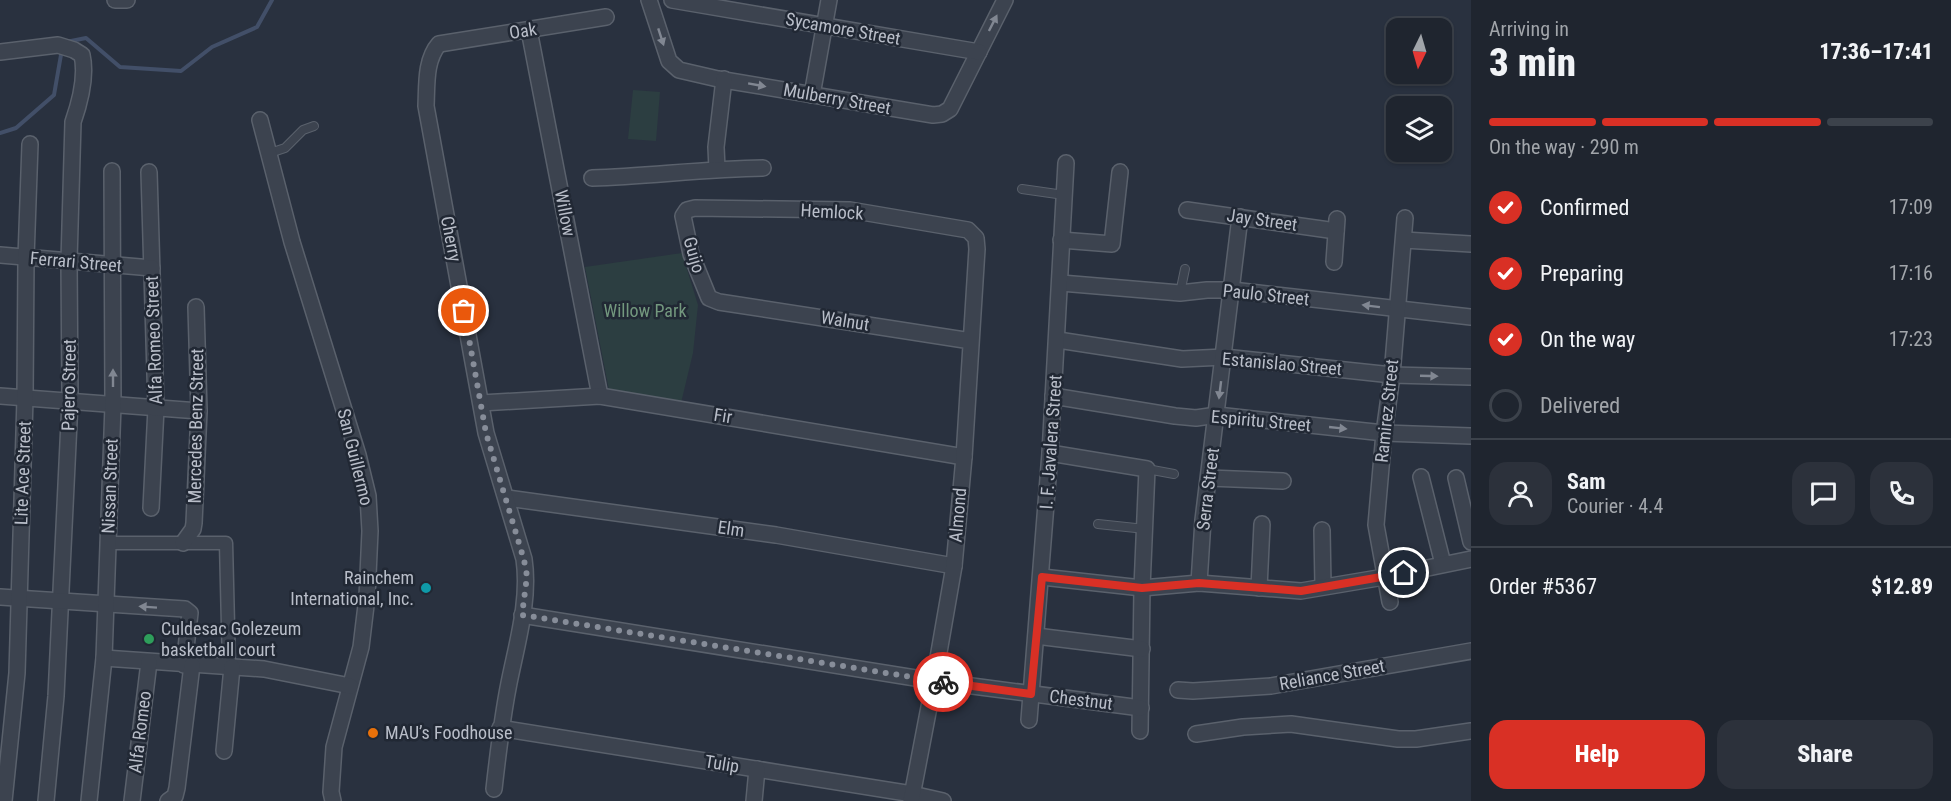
<!DOCTYPE html>
<html lang="en">
<head>
<meta charset="utf-8">
<style>
  :root { --surface:#1f252f; --page:#2c313b; --text:#f1f3f6; --muted:#a1a5aa; --line:#3c424b; --accent:#d93025 }
  body { margin:0; font-family:"Roboto Condensed",sans-serif; background:var(--page); color:var(--text); height:100vh; display:flex; flex-direction:column; font-size:22px; white-space:nowrap }
  * { box-sizing:border-box; margin:0 }
  p { font-size:20px; color:var(--muted) }
  .icon { flex:none; width:33px; height:33px; fill:none; stroke:currentColor; stroke-width:2; stroke-linecap:round; stroke-linejoin:round }
  .map { position:relative; flex:1; overflow:hidden }
  .panel { display:flex; flex-direction:column; background:var(--surface); width:480px }
  .panel>* { flex:none }
  .needle { width:39px; rotate:185deg }
  .controls { position:absolute; left:1386px; top:18px; display:grid; gap:12px }
  .controls a { display:grid; place-items:center; width:66px; height:66px; border-radius:12px; background:var(--surface); box-shadow:0 2px 4px #0004,0 0 0 2px var(--line); font-size:30px }
  .pin { position:absolute; display:grid; place-items:center; width:51px; height:51px; color:#fff; margin:-26px; border:3px solid #fff; border-radius:50%; box-shadow:0 2px 6px #0007 }
  .courier { position:absolute; display:grid; place-items:center; width:60px; height:60px; margin:-30px; border:4px solid #d93025; border-radius:50%; background:#fff; color:#222; box-shadow:0 2px 8px #0007 }
  .summary em { font-style:normal; font-weight:800 }
  .summary div { display:flex; flex-direction:column-reverse }
  .summary { display:flex; align-items:center; justify-content:space-between; height:102px; padding:0 18px }
  h1 { font-size:39px; font-weight:800; line-height:45px }
  .bar { display:grid; grid-template-columns:repeat(4,1fr); gap:9px 6px; align-content:center; height:72px; padding:0 18px }
  .bar i { height:8px; border-radius:4px; background:var(--line) }
  .bar .on { background:var(--accent) }
  .bar p { grid-column:span 4 }
  .line { display:flex; align-items:center; gap:15px; padding:0 18px; border-top:2px solid var(--line) }
  .line div { flex:1 }
  .round { display:grid; place-items:center; flex:none; width:63px; height:63px; border-radius:18px; background:var(--page) }
  ol { padding:0 18px; list-style:none }
  li { display:flex; align-items:center; gap:18px; height:66px }
  li p { margin-inline-start:auto }
  li .icon { padding:6px; border-radius:50%; background:var(--accent); color:#fff; stroke-width:4 }
  li:last-child { color:var(--muted) }
  li i { width:33px; height:33px; border:3px solid var(--line); border-radius:50% }
  .action { display:flex; gap:12px; margin-top:auto; padding:12px 18px }
  .action a { flex:1; height:69px; border-radius:18px; background:var(--accent); color:#fff; font-size:24px; font-weight:800; line-height:69px; text-align:center }
  .action a+a { background:var(--page); color:var(--text) }
  main { display:flex; flex:1; min-height:0 }
  .map>svg:first-child { display:block }
  .green { fill:#2c3e41 }
  .lines { fill:none; stroke-linecap:round; stroke-linejoin:round }
  .stream { stroke:#424f68; stroke-width:4 }
  .service-casing { stroke:#5a616c; stroke-width:10 }
  .pedestrian-casing { stroke:#5a616c; stroke-width:15 }
  .minor-casing { stroke:#5a616c; stroke-width:18 }
  .service { stroke:#3c434f; stroke-width:8 }
  .pedestrian { stroke:#3c434f; stroke-width:12 }
  .minor { stroke:#3c434f; stroke-width:15 }
  .oneway { fill:#818792 }
  .done { stroke:#878d99; stroke-width:6; stroke-dasharray:0 10.8 }
  .route { stroke:#d93025; stroke-width:8 }
  .culture-dot { fill:#0f9aa8; stroke:#212834; stroke-width:2 }
  .leisure-dot { fill:#2e9e5b; stroke:#212834; stroke-width:2 }
  .food-dot { fill:#e8710a; stroke:#212834; stroke-width:2 }
  .labels { text-anchor:middle; stroke-width:5; stroke-linejoin:round; paint-order:stroke }
  .street-label { font-size:18px; fill:#b9bec9; stroke:#212834 }
  .park-label { font-size:18px; fill:#73987e; stroke:#212834 }
  .poi-label { font-size:18px; fill:#b9bec9; stroke:#212834; text-anchor:start }
</style>
</head>
<body>
<main>
<div class="map">
<svg width="1471" height="801" viewBox="0 0 1471 801">
  <rect width="100%" height="100%" fill="#29313f"/>
  <!-- green -->
  <g class="green">
    <polygon points="633,90 660,92 656,141 628,139"/>
    <polygon points="682,253 698,305 693,353 681,403 609,390 585,267"/>
  </g>
  <g class="lines">
    <!-- stream -->
    <g class="stream">
      <polyline points="66,42 86,38 120,67 181,71 212,47 257,27 272,0"/>
      <polyline points="0,133 16,128 54,95 62,49"/>
    </g>
    <defs>
      <g id="service">
        <polyline points="270,153 285,148 303,130 314,126"/>
        <polyline points="1022,189 1064,195"/>
        <polyline points="1180,293 1185,269"/>
        <polyline points="1147,469 1174,474"/>
        <polyline points="1098,524 1145,529"/>
      </g>
      <polyline id="pedestrian" points="107,543 226,543 229,667"/>
      <g id="minor">
        <polyline points="115,0 127,0"/>
        <polyline points="649,0 669,61 679,70 718,79 933,115 942,114 950,109 1005,0"/>
        <polyline points="672,0 979,52"/>
        <polyline points="529,30 600,396"/>
        <path d="M0,52L58,45L74,50L82,55C87,77 80,102 73,122L69,261L70,401L56,696L46,801"/>
        <polyline points="812,95 829,0"/>
        <polyline points="260,120 292,242 358,455 368,496 370,531 367,597 361,647 334,747 331,792 333,801"/>
        <polyline points="717,169 716,147 724,79"/>
        <polyline points="149,172 156,408 151,508"/>
        <path d="M592,178C649,176 706,169 763,168"/>
        <polyline points="1187,210 1336,231"/>
        <polyline points="1061,240 1112,244 1120,172"/>
        <polyline points="1404,240 1471,244"/>
        <polyline points="0,255 152,268"/>
        <polyline points="1334,262 1337,219"/>
        <polyline points="1061,283 1180,293 1207,290 1232,290 1471,317"/>
        <polyline points="1058,340 1182,359 1224,357 1392,375 1471,377"/>
        <polyline points="0,396 199,411"/>
        <polyline points="1053,396 1175,416 1196,418 1217,415 1384,433 1471,436"/>
        <polyline points="481,403 600,396 964,457"/>
        <polyline points="1050,453 1147,469 1142,588 1140,731"/>
        <polyline points="1421,477 1443,564"/>
        <polyline points="1209,478 1283,481"/>
        <polyline points="1456,478 1471,542"/>
        <polyline points="507,498 776,535 954,566"/>
        <polyline points="1322,530 1323,586"/>
        <polyline points="183,543 193,529 194,523 199,411 196,307"/>
        <polyline points="1042,577 1142,588 1199,583 1301,591 1384,577 1471,559"/>
        <polyline points="1199,583 1203,520 1240,217"/>
        <polyline points="1259,588 1262,524"/>
        <polyline points="0,597 185,609 190,613 184,665"/>
        <polyline points="1390,602 1376,525 1384,433 1392,375 1405,218"/>
        <polyline points="522,615 934,681 1141,708"/>
        <polyline points="1036,636 1142,649"/>
        <polyline points="104,658 264,669 350,686"/>
        <polyline points="1178,690 1193,691 1271,686 1471,651"/>
        <polyline points="1029,720 1050,453 1066,163"/>
        <polyline points="500,728 912,794 943,801"/>
        <polyline points="1196,734 1243,727 1291,724 1398,739 1416,739 1471,731"/>
        <polyline points="224,751 232,667"/>
        <path d="M494,789C498,753 502,718 509,683C517,643 530,600 524,559L486,433L426,106C427,85 425,60 439,44L606,17"/>
        <polyline points="4,801 17,673 25,398 26,258 30,144"/>
        <polyline points="89,801 104,658 113,405 112,171"/>
        <polyline points="132,801 149,662"/>
        <polyline points="168,801 175,796 177,788 192,665"/>
        <polyline points="754,801 757,769"/>
        <polyline points="911,801 934,681 954,566 964,457 977,249 976,238 968,230 850,210 695,208 687,210 683,216 691,254 709,298 719,302 971,341"/>
      </g>
    </defs>
    <!-- service casing -->
    <use href="#service" class="service-casing"/>
    <!-- pedestrian casing -->
    <use href="#pedestrian" class="pedestrian-casing"/>
    <!-- minor casing -->
    <use href="#minor" class="minor-casing"/>
    <!-- service -->
    <use href="#service" class="service"/>
    <!-- pedestrian -->
    <use href="#pedestrian" class="pedestrian"/>
    <!-- minor -->
    <use href="#minor" class="minor"/>
  </g>
  <!-- one-way arrows -->
  <defs><path id="oneway-solid" d="M-6-.8H1V-3.2L6.5 0L1 3.2V.8H-6Z" transform="scale(1.5)"/></defs>
  <g class="oneway">
    <use href="#oneway-solid" transform="translate(993 23) rotate(-63)"/>
    <use href="#oneway-solid" transform="translate(661 37) rotate(72)"/>
    <use href="#oneway-solid" transform="translate(757 85) rotate(10)"/>
    <use href="#oneway-solid" transform="translate(1371 306) rotate(-173)"/>
    <use href="#oneway-solid" transform="translate(1429 376) rotate(2)"/>
    <use href="#oneway-solid" transform="translate(113 378) rotate(-90)"/>
    <use href="#oneway-solid" transform="translate(1220 390) rotate(97)"/>
    <use href="#oneway-solid" transform="translate(1338 428) rotate(6)"/>
    <use href="#oneway-solid" transform="translate(148 607) rotate(-176)"/>
  </g>
  <g class="lines">
    <!-- done -->
    <polyline class="done" points="464,311 486,433 524,560 527,576 522,615 943,682"/>
    <!-- route -->
    <polyline class="route" points="943,682 1031,694 1042,577 1142,588 1199,583 1301,591 1404,573"/>
  </g>
  <!-- markers -->
  <circle class="culture-dot" cx="426" cy="588" r="6"/>
  <circle class="leisure-dot" cx="149" cy="639" r="6"/>
  <circle class="food-dot" cx="373" cy="733" r="6"/>
  <g class="labels">
    <!-- street labels -->
    <g class="street-label">
      <text transform="translate(843 29) rotate(10)" y="6">Sycamore Street</text>
      <text transform="translate(523 31) rotate(-9)" y="6">Oak</text>
      <text transform="translate(837 99) rotate(10)" y="6">Mulberry Street</text>
      <text transform="translate(832 212) rotate(3)" y="6">Hemlock</text>
      <text transform="translate(565 213) rotate(79)" y="6">Willow</text>
      <text transform="translate(1262 220) rotate(8)" y="6">Jay Street</text>
      <text transform="translate(451 239) rotate(79)" y="6">Cherry</text>
      <text transform="translate(694 255) rotate(74)" y="6">Guijo</text>
      <text transform="translate(76 262) rotate(5)" y="6">Ferrari Street</text>
      <text transform="translate(1266 295) rotate(6)" y="6">Paulo Street</text>
      <text transform="translate(845 321) rotate(9)" y="6">Walnut</text>
      <text transform="translate(154 340) rotate(-92)" y="6">Alfa Romeo Street</text>
      <text transform="translate(1282 364) rotate(5)" y="6">Estanislao Street</text>
      <text transform="translate(69 385) rotate(-89)" y="6">Pajero Street</text>
      <text transform="translate(1387 411) rotate(-84)" y="6">Ramirez Street</text>
      <text transform="translate(723 416) rotate(9)" y="6">Fir</text>
      <text transform="translate(1261 421) rotate(5)" y="6">Espiritu Street</text>
      <text transform="translate(196 426) rotate(-89)" y="6">Mercedes Benz Street</text>
      <text transform="translate(1051 442) rotate(-86)" y="6">I. F. Javalera Street</text>
      <text transform="translate(355 457) rotate(76)" y="6">San Guillermo</text>
      <text transform="translate(23 473) rotate(-88)" y="6">Lite Ace Street</text>
      <text transform="translate(110 486) rotate(-88)" y="6">Nissan Street</text>
      <text transform="translate(1208 489) rotate(-83)" y="6">Serra Street</text>
      <text transform="translate(958 515) rotate(-85)" y="6">Almond</text>
      <text transform="translate(731 529) rotate(8)" y="6">Elm</text>
      <text transform="translate(1332 675) rotate(-10)" y="6">Reliance Street</text>
      <text transform="translate(1081 700) rotate(7)" y="6">Chestnut</text>
      <text transform="translate(140 732) rotate(-83)" y="6">Alfa Romeo</text>
      <text transform="translate(722 764) rotate(9)" y="6">Tulip</text>
    </g>
    <!-- park labels -->
    <g class="park-label">
      <text x="645" y="317">Willow Park</text>
    </g>
    <!-- poi labels -->
    <g class="poi-label">
      <text x="414" y="584" text-anchor="end">Rainchem<tspan x="414" dy="21">International, Inc.</tspan></text>
      <text x="161" y="635">Culdesac Golezeum<tspan x="161" dy="21">basketball court</tspan></text>
      <text x="385" y="739">MAU’s Foodhouse</text>
    </g>
  </g>
</svg>
<div class="controls">
<a><svg class="needle" viewBox="-14 -14 28 28"><path d="M0-13l5 13h-10z" fill="#e53935"/><path d="M0 13l5-13h-10z" fill="#a1a5aa"/></svg></a>
<a><svg class="icon" aria-label="layers" viewBox="0 0 24 24"><path d="M12 4l9 5-9 5-9-5zM3 14l9 5 9-5"/></svg></a>
</div>
<div class="pin" style="left:464px;top:311px;background:#ea580c"><svg class="icon" aria-label="bag" viewBox="0 0 24 24"><path d="M5 8h14l-1 12H6zM9 8a3 3 0 0 1 6 0"/></svg></div>
<div class="pin" style="left:1404px;top:573px;background:#1f2937"><svg class="icon" aria-label="home" viewBox="0 0 24 24"><path d="M3 11l9-7 9 7M6 9v11h12V9"/></svg></div>
<div class="courier" style="left:943px;top:682px"><svg class="icon" aria-label="bike" viewBox="0 0 24 24"><circle cx="6" cy="16" r="4"/><circle cx="18" cy="16" r="4"/><path d="M6 16l4-8h5l3 8M10 8l3 8H6M13 5h3"/></svg></div>
</div>
<section class="panel">
<div class="summary"><div><h1>3 min</h1><p>Arriving in</p></div><em>17:36–17:41</em></div>
<div class="bar"><i class="on"></i><i class="on"></i><i class="on"></i><i></i><p>On the way · 290 m</p></div>
<ol>
<li><svg class="icon" aria-label="check" viewBox="0 0 24 24"><path d="M5 12l5 5 9-10"/></svg>Confirmed<p>17:09</p></li>
<li><svg class="icon" aria-label="check" viewBox="0 0 24 24"><path d="M5 12l5 5 9-10"/></svg>Preparing<p>17:16</p></li>
<li><svg class="icon" aria-label="check" viewBox="0 0 24 24"><path d="M5 12l5 5 9-10"/></svg>On the way<p>17:23</p></li>
<li><i></i>Delivered</li>
</ol>
<div class="line" style="height:108px"><a class="round"><svg class="icon" aria-label="person" viewBox="0 0 24 24"><circle cx="12" cy="8" r="4"/><path d="M4 21q1-7 8-7t8 7"/></svg></a><div><b>Sam</b><p>Courier · 4.4</p></div><a class="round"><svg class="icon" aria-label="chat" viewBox="0 0 24 24"><path d="M4 5h16v11H9l-5 4z"/></svg></a><a class="round"><svg class="icon" aria-label="phone" viewBox="0 0 24 24"><path d="M5 4h4l2 5-3 2q2 4 5 5l2-3 5 2v4C11 20 4 13 5 4z"/></svg></a></div>
<div class="line" style="height:78px"><div>Order #5367</div><b>$12.89</b></div>
<div class="action"><a>Help</a><a>Share</a></div>
</section>
</main>
</body>
</html>
